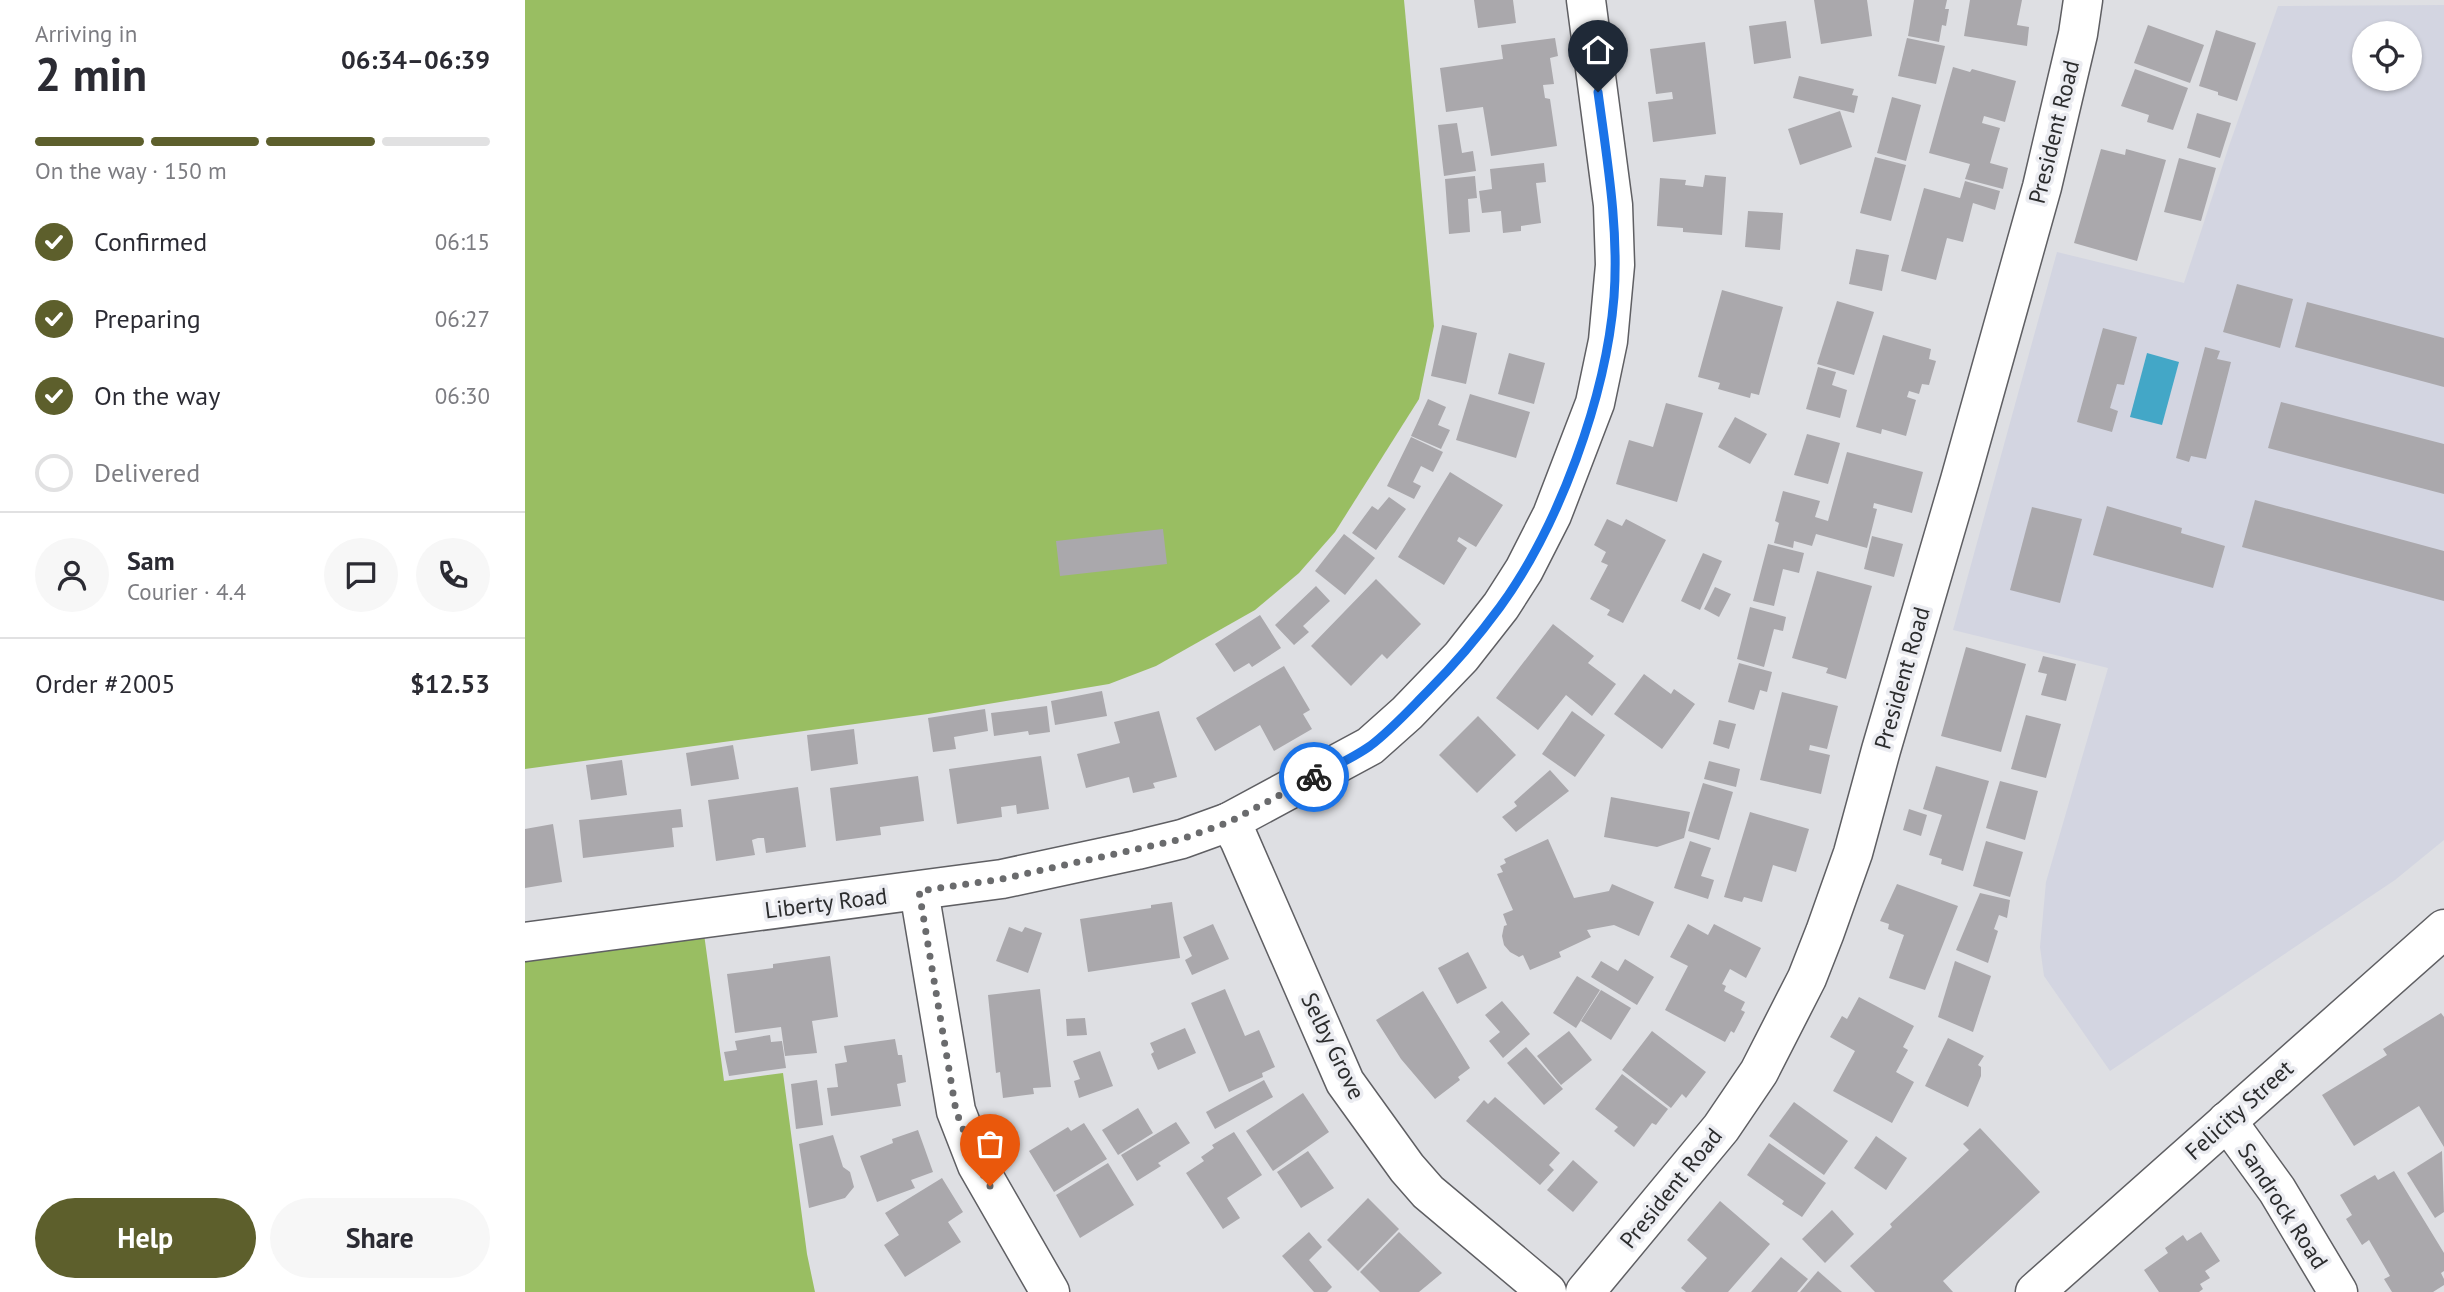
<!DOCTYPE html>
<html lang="en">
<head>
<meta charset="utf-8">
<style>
  :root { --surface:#fff; --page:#f7f7f7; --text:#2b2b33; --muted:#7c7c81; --line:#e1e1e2; --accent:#5d5f2c }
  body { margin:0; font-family:"PT Sans",sans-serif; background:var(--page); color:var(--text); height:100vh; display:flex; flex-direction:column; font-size:26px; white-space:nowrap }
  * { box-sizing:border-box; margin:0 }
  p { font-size:23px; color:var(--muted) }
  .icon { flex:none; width:38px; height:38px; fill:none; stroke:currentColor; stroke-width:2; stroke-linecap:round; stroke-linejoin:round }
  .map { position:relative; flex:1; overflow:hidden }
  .panel { display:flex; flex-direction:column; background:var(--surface); width:525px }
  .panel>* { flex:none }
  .buttons { position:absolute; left:1827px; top:21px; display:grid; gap:14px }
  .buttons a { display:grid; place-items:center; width:70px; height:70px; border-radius:50%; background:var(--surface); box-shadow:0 2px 5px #0004; font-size:35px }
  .pin { position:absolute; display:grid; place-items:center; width:60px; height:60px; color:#fff; margin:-72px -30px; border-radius:50% 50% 50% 0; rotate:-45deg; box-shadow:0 0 7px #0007 }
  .pin .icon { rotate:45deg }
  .courier { position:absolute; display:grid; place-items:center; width:70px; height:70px; margin:-35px; border:5px solid #1a73e8; border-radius:50%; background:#fff; color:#222; box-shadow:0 2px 9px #0007 }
  .summary em { font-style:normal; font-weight:600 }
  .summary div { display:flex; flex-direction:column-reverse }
  .summary { display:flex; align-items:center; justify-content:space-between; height:119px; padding:0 35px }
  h1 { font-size:46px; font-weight:600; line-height:52px }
  .bar { display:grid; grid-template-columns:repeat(4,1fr); gap:10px 7px; align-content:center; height:84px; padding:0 35px }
  .bar i { height:9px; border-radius:5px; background:var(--line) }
  .bar .active { background:var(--accent) }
  .bar p { grid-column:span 4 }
  .line { display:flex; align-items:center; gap:18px; padding:0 35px; border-top:2px solid var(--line) }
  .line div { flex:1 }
  .round { display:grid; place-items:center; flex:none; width:74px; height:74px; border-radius:37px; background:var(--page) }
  ol { padding:0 35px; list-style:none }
  li { display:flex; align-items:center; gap:21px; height:77px }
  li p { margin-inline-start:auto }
  li .icon { padding:7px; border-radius:50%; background:var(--accent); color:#fff; stroke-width:4 }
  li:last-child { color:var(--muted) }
  li i { width:38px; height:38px; border:4px solid var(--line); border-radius:50% }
  .cta { display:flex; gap:14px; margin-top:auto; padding:14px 35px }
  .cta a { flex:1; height:80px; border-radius:42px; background:var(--accent); color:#fff; font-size:28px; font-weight:600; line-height:80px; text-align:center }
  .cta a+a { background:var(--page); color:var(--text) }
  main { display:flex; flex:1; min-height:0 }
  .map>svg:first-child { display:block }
  .built { fill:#d3d5e1; fill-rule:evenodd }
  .green { fill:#99be62 }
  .water { fill:#43a7c7 }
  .building { fill:#aaa8ac }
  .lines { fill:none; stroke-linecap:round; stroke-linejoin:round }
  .street-casing { stroke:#5f5f63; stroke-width:41 }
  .street { stroke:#fff; stroke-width:38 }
  .done { stroke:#6a6b6d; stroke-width:7; stroke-dasharray:0 12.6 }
  .route { stroke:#1a73e8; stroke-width:9 }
  .labels { text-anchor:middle; stroke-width:7; stroke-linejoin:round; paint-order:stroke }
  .street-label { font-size:23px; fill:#2b2c2d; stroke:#ebecf1 }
</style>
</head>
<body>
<main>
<section class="panel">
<div class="summary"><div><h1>2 min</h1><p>Arriving in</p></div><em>06:34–06:39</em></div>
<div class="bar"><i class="active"></i><i class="active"></i><i class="active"></i><i></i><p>On the way · 150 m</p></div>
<ol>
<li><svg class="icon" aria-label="check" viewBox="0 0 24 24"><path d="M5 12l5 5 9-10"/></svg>Confirmed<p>06:15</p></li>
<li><svg class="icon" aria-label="check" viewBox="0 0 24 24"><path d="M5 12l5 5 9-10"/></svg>Preparing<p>06:27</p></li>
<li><svg class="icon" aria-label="check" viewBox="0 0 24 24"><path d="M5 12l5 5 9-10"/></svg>On the way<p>06:30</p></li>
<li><i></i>Delivered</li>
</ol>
<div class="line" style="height:126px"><a class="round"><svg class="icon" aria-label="person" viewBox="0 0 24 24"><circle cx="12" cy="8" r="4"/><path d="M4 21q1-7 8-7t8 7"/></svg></a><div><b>Sam</b><p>Courier · 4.4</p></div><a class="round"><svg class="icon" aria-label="chat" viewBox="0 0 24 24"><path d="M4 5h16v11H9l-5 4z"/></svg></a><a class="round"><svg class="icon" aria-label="phone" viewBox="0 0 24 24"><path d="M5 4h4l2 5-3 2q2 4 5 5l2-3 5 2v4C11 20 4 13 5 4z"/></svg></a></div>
<div class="line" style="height:91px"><div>Order #2005</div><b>$12.53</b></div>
<div class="cta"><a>Help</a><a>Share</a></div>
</section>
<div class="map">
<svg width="1919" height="1292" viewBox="0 0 1919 1292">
  <rect width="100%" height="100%" fill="#dedfe3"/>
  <!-- built -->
  <path class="built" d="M1919,5V840L1870,880L1585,1071L1519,976L1515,947L1521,882L1583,668L1428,630L1532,252L1659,283L1704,146L1753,6ZM1839,33H1885V79H1839Z"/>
  <!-- green -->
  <g class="green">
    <polygon points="0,0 879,0 909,326 894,399 810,532 774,573 730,610 631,666 584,684 403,714 0,769"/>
    <polygon points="177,919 199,1081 258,1073 282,1254 290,1292 0,1292 0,943"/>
  </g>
  <!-- water -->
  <polygon class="water" points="1622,353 1654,362 1637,425 1605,417"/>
  <!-- building -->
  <g class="building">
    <polygon points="949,0 988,0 991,23 953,28"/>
    <polygon points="1289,0 1342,0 1347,36 1296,44"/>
    <polygon points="1389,0 1422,0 1420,9 1424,9 1421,26 1417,25 1414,42 1383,36"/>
    <polygon points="1445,0 1497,0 1492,25 1504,27 1502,46 1439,36"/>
    <polygon points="1261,21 1266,58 1229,64 1224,26"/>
    <polygon points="1623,25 1679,45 1665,83 1609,63"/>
    <polygon points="1691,30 1731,43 1712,101 1693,95 1693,92 1674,86"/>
    <polygon points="1030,38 1033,56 1025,58 1029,84 1018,85 1020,98 1025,99 1032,146 966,156 958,107 921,112 915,68 978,59 976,45"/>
    <polygon points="1382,38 1420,46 1411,84 1373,76"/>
    <polygon points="1180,42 1191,134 1128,142 1123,102 1148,99 1147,92 1131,94 1125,49"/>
    <polygon points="1428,67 1445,72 1447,69 1491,81 1480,122 1459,116 1457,123 1475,128 1465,163 1483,168 1478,189 1440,179 1445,164 1404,153"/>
    <polygon points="1610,69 1663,88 1648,130 1622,122 1624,115 1596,106"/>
    <polygon points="1274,76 1329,89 1327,95 1333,96 1329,113 1268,98"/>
    <polygon points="1367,97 1396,105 1381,161 1352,153"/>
    <polygon points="1315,111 1327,147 1275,165 1263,129"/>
    <polygon points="1672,113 1706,123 1695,158 1662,148"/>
    <polygon points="932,123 937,153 948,151 951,171 919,176 913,125"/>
    <polygon points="1576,149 1600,155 1601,149 1641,160 1612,261 1549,243"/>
    <polygon points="1350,157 1381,165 1366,221 1335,213"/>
    <polygon points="1654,158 1691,168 1676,221 1639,212"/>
    <polygon points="1019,163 1021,182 1011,183 1016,223 996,226 996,231 978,233 976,211 957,213 954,191 967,189 965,169"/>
    <polygon points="1180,175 1201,177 1197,235 1158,232 1158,228 1132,226 1135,178 1161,180 1160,185 1178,187"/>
    <polygon points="950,176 952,198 943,199 945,232 924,234 920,179"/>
    <polygon points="1440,181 1475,191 1470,210 1448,203 1438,242 1422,238 1411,280 1376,271 1399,188 1435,198"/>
    <polygon points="1223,211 1258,213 1255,250 1220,247"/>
    <polygon points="1331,249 1364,255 1357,291 1324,284"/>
    <polygon points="1712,284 1768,299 1755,348 1698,332"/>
    <polygon points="1197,290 1258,307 1234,395 1226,393 1225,398 1193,389 1195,383 1173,377"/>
    <polygon points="1312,301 1349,312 1329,375 1292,364"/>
    <polygon points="1782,302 1919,338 1919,387 1770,347"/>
    <polygon points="917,325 952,333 941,384 906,376"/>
    <polygon points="1578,328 1612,337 1599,385 1592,384 1585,408 1593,411 1587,432 1552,422"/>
    <polygon points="1358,335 1406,349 1404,359 1411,361 1404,385 1397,384 1394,394 1384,391 1382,397 1391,400 1381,436 1357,429 1356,434 1331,427"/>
    <polygon points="1680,347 1695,351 1692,359 1706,362 1681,459 1666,456 1664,462 1651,458"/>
    <polygon points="984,353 1020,363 1009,404 973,394"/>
    <polygon points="1293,367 1311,372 1307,385 1322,390 1315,418 1281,409"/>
    <polygon points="945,394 1005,412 991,458 931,440"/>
    <polygon points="903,399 921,407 913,425 925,430 916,449 886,436"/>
    <polygon points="1756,402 1919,444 1919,494 1743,448"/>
    <polygon points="1141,403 1178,413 1152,502 1091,484 1104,440 1128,447"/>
    <polygon points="1210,417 1242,434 1225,464 1193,447"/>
    <polygon points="1282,434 1315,443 1303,484 1269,475"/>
    <polygon points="886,437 918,452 908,472 896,466 888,482 896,486 889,499 862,486"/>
    <polygon points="1322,452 1398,472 1387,513 1349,503 1348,508 1352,509 1342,548 1291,534 1287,546 1269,541 1268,548 1249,543 1254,523 1250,521 1258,491 1295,501 1290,517 1303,521"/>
    <polygon points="925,472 978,505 951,547 934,537 932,541 942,548 919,585 873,557"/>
    <polygon points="864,497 881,509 851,550 827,533 847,506 853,510"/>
    <polygon points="1730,500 1919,551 1919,601 1717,547"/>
    <polygon points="1582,506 1657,528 1656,533 1700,546 1688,588 1568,555"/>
    <polygon points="1507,507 1557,519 1535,603 1485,590"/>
    <polygon points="1082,519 1097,526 1101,519 1141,540 1098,623 1082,615 1085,610 1065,599 1083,565 1076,562 1081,552 1069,545"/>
    <polygon points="638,529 642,564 535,576 531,541"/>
    <polygon points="819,534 850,558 820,595 790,571"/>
    <polygon points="1347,536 1378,544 1369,577 1339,569"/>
    <polygon points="1243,544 1279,553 1274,573 1258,569 1249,606 1228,601"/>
    <polygon points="1178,553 1197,561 1175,610 1156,601"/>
    <polygon points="1292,571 1347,586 1321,679 1301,673 1303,668 1267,658"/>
    <polygon points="851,579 896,624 862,659 857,654 826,686 786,646"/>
    <polygon points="791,586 805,601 778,626 784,632 769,645 750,625"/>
    <polygon points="1190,587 1206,594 1194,617 1179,609"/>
    <polygon points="1225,607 1261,617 1258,631 1249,629 1239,667 1212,659"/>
    <polygon points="735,615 756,648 727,667 724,663 709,672 690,644"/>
    <polygon points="1028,624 1069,656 1063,663 1091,684 1067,716 1041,695 1013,730 971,698"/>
    <polygon points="1441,647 1501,664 1476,752 1416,736"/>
    <polygon points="1518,656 1551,664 1541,701 1516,695 1522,674 1513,672"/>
    <polygon points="1214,663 1247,672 1242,692 1235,690 1229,710 1203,702"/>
    <polygon points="759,666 785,710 778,714 787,729 749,751 735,725 690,751 671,718"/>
    <polygon points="1119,674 1146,694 1149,689 1170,704 1137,749 1089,714"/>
    <polygon points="577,691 582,716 530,725 526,701"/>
    <polygon points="1257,692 1313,706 1302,749 1285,745 1284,750 1305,755 1296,794 1235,780"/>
    <polygon points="522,706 525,732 504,735 503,731 469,736 466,713"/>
    <polygon points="460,709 463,731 429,737 431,749 408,752 403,718"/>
    <polygon points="634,711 652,777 628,783 630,788 608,793 604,777 561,788 552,754 595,743 589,722"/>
    <polygon points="1047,711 1080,735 1050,777 1017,754"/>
    <polygon points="1501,715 1536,724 1521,778 1486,769"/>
    <polygon points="953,716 991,755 952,793 914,755"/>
    <polygon points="1194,720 1211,724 1204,749 1188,744"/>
    <polygon points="329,729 333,764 286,771 282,735"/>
    <polygon points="208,745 214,779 166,786 161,753"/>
    <polygon points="516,756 524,809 492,814 491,805 476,807 477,817 432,824 424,769"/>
    <polygon points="97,760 102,795 66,800 61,765"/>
    <polygon points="1184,761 1215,769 1211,787 1179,779"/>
    <polygon points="1411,766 1464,781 1438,871 1416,864 1417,859 1404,855 1417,815 1398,809"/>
    <polygon points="1025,770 1044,791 991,832 977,817 992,806 989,802"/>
    <polygon points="393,776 399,821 355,827 356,835 311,841 305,788"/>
    <polygon points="1475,781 1513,791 1500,840 1461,828"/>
    <polygon points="1178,783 1208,792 1194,840 1163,831"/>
    <polygon points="273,787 281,847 241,853 239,838 233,838 227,840 230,855 191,861 183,800"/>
    <polygon points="1086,797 1165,812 1159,838 1132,847 1079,837"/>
    <polygon points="156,809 158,827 147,828 149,847 58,858 54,820"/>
    <polygon points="1384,809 1402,815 1396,836 1378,830"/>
    <polygon points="1225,812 1284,829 1271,872 1248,865 1237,902 1219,897 1217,902 1199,897"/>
    <polygon points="28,824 37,882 0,888 0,829"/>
    <polygon points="1023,839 1049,898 1084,891 1087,884 1129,902 1114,936 1089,925 1062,930 1066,937 1034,952 1036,957 1005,970 998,955 994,957 985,952 979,945 977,936 979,926 982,925 978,914 988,910 972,874 978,872 975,866 981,863 979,859"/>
    <polygon points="1165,841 1186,848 1176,876 1189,880 1183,899 1149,888"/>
    <polygon points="1461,841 1498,852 1485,897 1448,886"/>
    <polygon points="1372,884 1433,906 1400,990 1364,978 1379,935 1363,929 1364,924 1355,921"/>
    <polygon points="1455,893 1485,900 1482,918 1474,915 1469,929 1473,931 1463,963 1431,950"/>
    <polygon points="647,902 655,958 563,972 555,919 626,908 626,905"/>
    <polygon points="688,924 704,959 667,975 660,960 667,956 658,937"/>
    <polygon points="1163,924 1183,935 1189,924 1236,948 1221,978 1205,969 1197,984 1201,986 1199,991 1220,1002 1216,1010 1220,1012 1209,1033 1206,1031 1200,1042 1140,1010 1163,966 1145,957"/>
    <polygon points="484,927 497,932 500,927 517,933 503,973 471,961"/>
    <polygon points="943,952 962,988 932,1004 913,968"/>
    <polygon points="305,956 313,1017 287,1021 292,1053 260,1056 256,1027 210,1033 202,974 248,968 248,964"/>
    <polygon points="1100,959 1129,977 1112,1005 1066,977 1076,961 1093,971"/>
    <polygon points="1430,961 1466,976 1448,1032 1413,1017"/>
    <polygon points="1052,976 1075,990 1051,1028 1028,1013"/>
    <polygon points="515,989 526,1087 508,1088 509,1094 478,1098 475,1072 471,1073 463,995"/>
    <polygon points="700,989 720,1036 734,1030 750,1067 737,1073 738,1077 704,1092 666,1003"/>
    <polygon points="1076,990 1106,1008 1086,1040 1056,1021"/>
    <polygon points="898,991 945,1068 933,1077 935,1080 910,1099 876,1059 851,1020"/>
    <polygon points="1334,997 1389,1026 1378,1047 1383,1050 1371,1072 1389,1082 1367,1123 1308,1091 1330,1051 1305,1037 1317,1016 1322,1019"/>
    <polygon points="977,1001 1005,1034 978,1058 964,1041 975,1032 960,1015"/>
    <polygon points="1916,1013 1919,1017 1919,1147 1894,1106 1829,1146 1797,1095 1862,1055 1858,1049"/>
    <polygon points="560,1018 562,1035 542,1036 541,1019"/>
    <polygon points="660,1028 671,1053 633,1070 626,1054 629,1052 625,1043"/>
    <polygon points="1044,1031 1067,1060 1036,1085 1012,1056"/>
    <polygon points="1127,1031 1181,1072 1161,1098 1157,1094 1146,1108 1097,1070"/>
    <polygon points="245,1035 246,1042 257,1041 261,1068 204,1076 199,1052 212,1050 210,1041"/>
    <polygon points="1423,1038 1459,1056 1453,1065 1456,1067 1456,1076 1443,1107 1400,1086"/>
    <polygon points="370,1039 373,1055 377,1055 381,1082 372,1084 376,1106 306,1116 302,1088 313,1087 310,1064 322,1062 319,1046"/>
    <polygon points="1001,1047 1038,1089 1019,1105 982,1063"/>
    <polygon points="575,1051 588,1086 554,1098 549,1081 555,1079 548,1061"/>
    <polygon points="1097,1074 1143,1109 1131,1125 1127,1123 1109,1147 1089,1131 1093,1127 1070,1109"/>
    <polygon points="292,1080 298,1125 271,1129 266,1084"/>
    <polygon points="739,1080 748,1097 690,1129 681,1112"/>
    <polygon points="778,1093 804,1132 748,1171 721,1131"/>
    <polygon points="970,1097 1035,1153 1024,1165 1029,1170 1015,1185 941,1121 959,1100 963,1104"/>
    <polygon points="1269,1102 1323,1141 1299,1175 1244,1136"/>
    <polygon points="613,1108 628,1133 593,1155 577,1130"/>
    <polygon points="651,1122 665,1143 633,1163 636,1166 612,1181 596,1155"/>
    <polygon points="559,1123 582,1159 529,1192 504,1151 543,1127 546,1131"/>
    <polygon points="1455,1128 1515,1192 1418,1281 1428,1292 1350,1292 1325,1266 1367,1227 1365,1224 1444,1150 1438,1144"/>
    <polygon points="393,1130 408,1172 386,1180 390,1188 352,1202 335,1156 368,1143 367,1139"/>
    <polygon points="709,1132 737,1175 702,1198 715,1218 698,1229 661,1173 679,1161 676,1157 689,1148 687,1145"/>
    <polygon points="308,1135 318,1167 325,1172 329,1187 320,1198 284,1208 274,1144"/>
    <polygon points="1351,1136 1382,1158 1361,1190 1329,1168"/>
    <polygon points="1244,1143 1301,1183 1277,1217 1257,1204 1259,1201 1222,1175"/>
    <polygon points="783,1151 809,1188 776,1208 752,1172"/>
    <polygon points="1917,1151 1919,1212 1910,1218 1882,1173"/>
    <polygon points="1048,1160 1073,1182 1048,1212 1022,1190"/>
    <polygon points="583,1163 609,1205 555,1238 531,1195"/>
    <polygon points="1869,1171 1919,1253 1919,1271 1916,1273 1919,1279 1919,1285 1908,1292 1867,1292 1859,1279 1865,1276 1844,1240 1837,1245 1821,1219 1827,1215 1815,1195 1850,1175 1853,1180"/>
    <polygon points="417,1178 438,1212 423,1222 436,1242 380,1277 359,1245 374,1235 360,1213"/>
    <polygon points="843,1198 874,1229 833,1271 802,1240"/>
    <polygon points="1195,1201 1245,1244 1203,1292 1161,1292 1156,1288 1182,1258 1162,1240"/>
    <polygon points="1307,1210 1329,1234 1300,1263 1277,1239"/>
    <polygon points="784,1232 797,1247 784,1260 807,1287 802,1292 789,1292 757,1256"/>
    <polygon points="874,1232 917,1273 894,1292 855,1292 835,1272"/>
    <polygon points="1676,1232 1695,1261 1680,1271 1685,1278 1675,1284 1678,1289 1674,1292 1634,1292 1619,1270 1643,1253 1640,1248 1658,1235 1662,1241"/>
    <polygon points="1256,1257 1283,1279 1272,1292 1226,1292"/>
    <polygon points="1293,1271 1317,1292 1275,1292"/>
  </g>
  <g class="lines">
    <defs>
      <g id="street">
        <polyline points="704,822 714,839 820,1082 882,1168 903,1192 1022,1292"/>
        <polyline points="394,891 431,1111 452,1165 525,1292"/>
        <polyline points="0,942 477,879 612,850 657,839 704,822 845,746 882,713 936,657 976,606 999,570 1027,515 1070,403 1083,341 1090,265 1088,205 1061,0"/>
        <polyline points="1702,1121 1752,1190 1813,1292"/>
        <polyline points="1060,1292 1196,1128 1234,1072 1282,978 1300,932 1328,853 1356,750 1435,480 1517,187 1553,34 1558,0"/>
        <polyline points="1510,1292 1919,929"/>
      </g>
    </defs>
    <!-- street casing -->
    <use href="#street" class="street-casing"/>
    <!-- street -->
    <use href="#street" class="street"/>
  </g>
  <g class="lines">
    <!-- done -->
    <polyline class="done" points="465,1186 452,1164 431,1111 394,891 477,879 657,839 704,822 789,777"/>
    <!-- route -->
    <path class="route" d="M789,777C808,767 828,758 845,746C866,730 884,710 903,691C929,665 953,637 975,607C1034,526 1081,397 1089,297C1094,228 1082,160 1073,92"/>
  </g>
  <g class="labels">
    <!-- street labels -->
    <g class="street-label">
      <text transform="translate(1529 132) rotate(-76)" y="8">President Road</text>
      <text transform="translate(1377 678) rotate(-74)" y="8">President Road</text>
      <text transform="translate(301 903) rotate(-7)" y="8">Liberty Road</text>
      <text transform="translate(808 1046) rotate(64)" y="8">Selby Grove</text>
      <text transform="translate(1714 1110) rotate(-42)" y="8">Felicity Street</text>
      <text transform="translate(1146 1188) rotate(-51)" y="8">President Road</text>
      <text transform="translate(1758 1206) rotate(57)" y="8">Sandrock Road</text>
    </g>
  </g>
</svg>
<div class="buttons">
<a><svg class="icon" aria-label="locate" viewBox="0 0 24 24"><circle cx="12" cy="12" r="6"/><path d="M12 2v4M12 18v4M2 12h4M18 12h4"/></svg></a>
</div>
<div class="pin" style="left:465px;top:1186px;background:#ea580c"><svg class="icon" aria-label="bag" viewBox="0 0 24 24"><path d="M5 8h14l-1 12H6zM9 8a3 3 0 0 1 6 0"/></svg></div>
<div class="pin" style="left:1073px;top:92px;background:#1f2937"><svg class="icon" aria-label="home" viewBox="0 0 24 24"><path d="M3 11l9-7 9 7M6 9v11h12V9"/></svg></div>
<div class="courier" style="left:789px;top:777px"><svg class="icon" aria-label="bike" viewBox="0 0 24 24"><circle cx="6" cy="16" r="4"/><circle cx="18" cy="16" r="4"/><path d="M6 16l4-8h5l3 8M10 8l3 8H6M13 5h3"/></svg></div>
</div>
</main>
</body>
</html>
